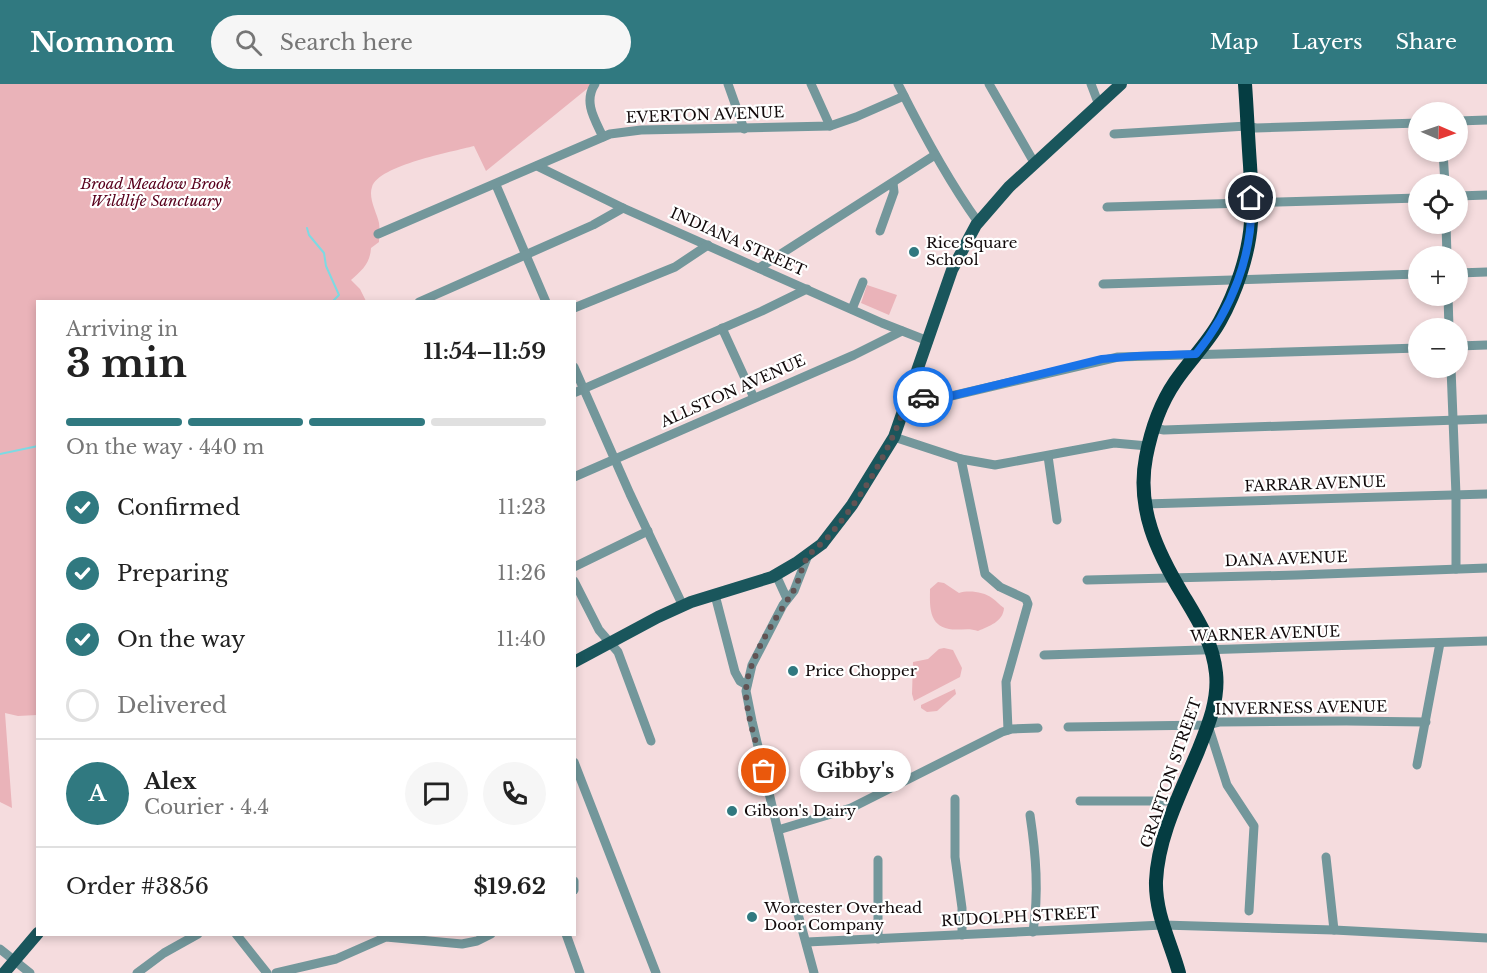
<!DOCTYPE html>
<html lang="en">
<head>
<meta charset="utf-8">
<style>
  :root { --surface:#fff; --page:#f6f6f6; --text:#222; --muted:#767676; --line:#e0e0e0; --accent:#307980 }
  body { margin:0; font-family:"Libre Baskerville",serif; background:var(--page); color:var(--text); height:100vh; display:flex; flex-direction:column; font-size:22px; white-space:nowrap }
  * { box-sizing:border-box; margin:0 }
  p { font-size:20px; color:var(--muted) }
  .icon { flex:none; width:33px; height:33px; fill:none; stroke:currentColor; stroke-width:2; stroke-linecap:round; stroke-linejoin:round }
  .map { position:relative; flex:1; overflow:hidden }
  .sheet { position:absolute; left:36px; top:216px; width:540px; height:636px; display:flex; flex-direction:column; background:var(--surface); border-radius:0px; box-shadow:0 3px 9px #0003 }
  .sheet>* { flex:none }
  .needle { width:39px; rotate:92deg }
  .controls { position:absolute; left:1408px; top:18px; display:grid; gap:12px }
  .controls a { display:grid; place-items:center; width:60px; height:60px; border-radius:50%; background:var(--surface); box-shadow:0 3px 9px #0003; font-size:30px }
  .pin { position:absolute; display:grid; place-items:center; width:51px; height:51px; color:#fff; margin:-26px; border:3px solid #fff; border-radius:50%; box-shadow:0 2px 6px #0007 }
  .courier { position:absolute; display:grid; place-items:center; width:60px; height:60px; margin:-30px; border:4px solid #1a73e8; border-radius:50%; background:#fff; color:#222; box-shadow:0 2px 8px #0007 }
  .bubble { position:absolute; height:42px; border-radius:21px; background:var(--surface); box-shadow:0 3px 9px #0003; font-size:20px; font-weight:700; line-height:42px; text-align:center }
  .headline em { font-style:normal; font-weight:700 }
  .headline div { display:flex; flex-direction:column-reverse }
  .headline { display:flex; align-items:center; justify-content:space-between; height:102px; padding:0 30px }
  h1 { font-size:39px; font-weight:700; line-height:45px }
  .bar { display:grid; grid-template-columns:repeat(4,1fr); gap:9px 6px; align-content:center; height:72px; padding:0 30px }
  .bar i { height:8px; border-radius:4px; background:var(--line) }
  .bar .on { background:var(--accent) }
  .bar p { grid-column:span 4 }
  .line { display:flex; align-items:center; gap:15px; padding:0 30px; border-top:2px solid var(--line) }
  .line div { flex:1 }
  .round { display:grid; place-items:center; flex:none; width:63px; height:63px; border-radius:32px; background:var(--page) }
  ol { padding:0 30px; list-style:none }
  li { display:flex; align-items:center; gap:18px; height:66px }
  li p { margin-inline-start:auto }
  li .icon { padding:6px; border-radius:50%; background:var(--accent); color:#fff; stroke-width:4 }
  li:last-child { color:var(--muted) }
  li i { width:33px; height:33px; border:3px solid var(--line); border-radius:50% }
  header { display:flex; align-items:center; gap:36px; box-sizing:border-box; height:84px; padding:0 30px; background:var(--accent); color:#fff }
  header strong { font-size:28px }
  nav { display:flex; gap:33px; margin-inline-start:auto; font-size:21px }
  .search { width:420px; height:54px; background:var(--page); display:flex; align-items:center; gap:15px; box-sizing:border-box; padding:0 21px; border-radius:33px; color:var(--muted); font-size:22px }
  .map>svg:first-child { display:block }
  .green { fill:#eab3b9 }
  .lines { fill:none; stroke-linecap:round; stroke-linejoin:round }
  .stream { stroke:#7ddae3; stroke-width:2 }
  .minor { stroke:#73979b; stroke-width:9 }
  .major { stroke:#1a565c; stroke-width:12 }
  .highway { stroke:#053d42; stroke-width:14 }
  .done { stroke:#615354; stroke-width:6; stroke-dasharray:0 10.8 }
  .route { stroke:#1a73e8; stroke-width:8 }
  .poi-dot { fill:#307980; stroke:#fff; stroke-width:2 }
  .labels { text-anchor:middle; stroke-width:4.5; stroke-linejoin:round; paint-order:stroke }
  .street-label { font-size:15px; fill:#11090a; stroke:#fff }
  .park-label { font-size:15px; font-style:italic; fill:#58001c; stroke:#fff }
  .poi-label { font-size:15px; fill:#11090a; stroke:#fff; text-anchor:start }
</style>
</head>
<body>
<header>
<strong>Nomnom</strong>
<div class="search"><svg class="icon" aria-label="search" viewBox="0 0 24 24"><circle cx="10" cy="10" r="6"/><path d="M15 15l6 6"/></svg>Search here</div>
<nav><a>Map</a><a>Layers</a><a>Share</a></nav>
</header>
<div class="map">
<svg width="1487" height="889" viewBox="0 0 1487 889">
  <rect width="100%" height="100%" fill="#f5dcde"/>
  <!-- green -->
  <g class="green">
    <path d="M0,0H593L486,87L474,62C452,68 379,81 372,103C368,114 377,129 379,139C380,145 379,152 379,158L371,164C370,180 362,186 351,196L360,205L366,217L38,218L37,631L18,632L5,629L12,724L0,718Z"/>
    <polygon points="867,201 897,211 889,231 861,219"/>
    <path d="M938,498L944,499L959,509C969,506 984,508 992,514C997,517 999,521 1004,524C1003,538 989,542 978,547C968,543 959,547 949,545C928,541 930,521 930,505Z"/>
    <polygon points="944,564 953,566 962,584 960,593 914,617 912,610 913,578 928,575 939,565"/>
    <polygon points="955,605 956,610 937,627 927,628 921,624 921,621"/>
  </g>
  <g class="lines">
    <!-- stream -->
    <g class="stream">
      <polyline points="307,144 309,151 324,169 326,182 339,211 332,218"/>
      <polyline points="0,370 38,362"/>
    </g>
    <!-- minor -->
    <g class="minor">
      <path d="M595,0C583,18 595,36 603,53"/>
      <polyline points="728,0 744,45"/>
      <polyline points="811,0 830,42"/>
      <path d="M898,0C922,48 947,95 978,138"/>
      <polyline points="989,0 1035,80"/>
      <polyline points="1091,0 1099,21"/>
      <polyline points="1458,37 1487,36"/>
      <polyline points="1114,50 1247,42 1256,44 1419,39"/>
      <polyline points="1443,68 1445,100"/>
      <polyline points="537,82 623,124 882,239 928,257"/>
      <polyline points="496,101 546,218"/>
      <polyline points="1458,112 1487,111"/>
      <polyline points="1107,123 1419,114"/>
      <polyline points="1446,140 1447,172"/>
      <polyline points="880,147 894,108 893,99"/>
      <polyline points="378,150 610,50 641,46 830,42 856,33 904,12"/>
      <polyline points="759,184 935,71"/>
      <polyline points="1458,189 1487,188"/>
      <polyline points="1103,200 1419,190"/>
      <polyline points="1448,212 1449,244"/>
      <polyline points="419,218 593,141 623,124"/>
      <polyline points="574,224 675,183 708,161"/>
      <polyline points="852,225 863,198"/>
      <polyline points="722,244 754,314"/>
      <polyline points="1458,262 1487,261"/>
      <polyline points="574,283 630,410 683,522"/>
      <polyline points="1451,284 1456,411 1456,485"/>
      <polyline points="574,309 762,227 807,205"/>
      <polyline points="909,310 929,314 947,313 1118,273 1419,264"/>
      <polyline points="1153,344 1164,346 1487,335"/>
      <polyline points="894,353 961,375 995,381 1114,359 1148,362"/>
      <polyline points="1048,372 1057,436"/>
      <polyline points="961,375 985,490 1000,503 1026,515 1028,520 1006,598 1008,646"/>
      <polyline points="574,393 854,271 902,247"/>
      <polyline points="1145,420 1487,410"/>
      <polyline points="808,471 794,507 783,521 752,581 746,607 752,637 795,819 814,889"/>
      <polyline points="574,483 648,447"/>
      <polyline points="776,491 787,515"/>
      <polyline points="1087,496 1297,491 1487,484"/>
      <polyline points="574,497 599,546 618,568 651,657"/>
      <polyline points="715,511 735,588 740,597 747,601"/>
      <polyline points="1044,571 1487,557"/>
      <polyline points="1208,641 1227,701 1254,742 1249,827"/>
      <polyline points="1068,643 1208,641 1220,638 1346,637 1426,638"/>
      <polyline points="574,678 656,889"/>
      <polyline points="1417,681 1440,559"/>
      <polyline points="955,715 955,773 962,824 962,851"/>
      <polyline points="1080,717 1178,717"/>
      <path d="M1030,731C1036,771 1039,808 1033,848"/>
      <polyline points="778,746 851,724 1002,648 1012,645 1038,644"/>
      <polyline points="1326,773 1334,846"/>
      <polyline points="574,797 574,806"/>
      <polyline points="236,850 267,889"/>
      <polyline points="566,850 580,889"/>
      <polyline points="878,855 878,776"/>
      <polyline points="807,858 1163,841 1334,846 1487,854"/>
      <polyline points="0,865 30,889"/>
      <polyline points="137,889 164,869 198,850"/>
      <polyline points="276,889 336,875 386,853 462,860 477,857 491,850"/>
    </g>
    <!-- major -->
    <g class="major">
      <polyline points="574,578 658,533 691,518 772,493 796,479 822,460 852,421 894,353 952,186 976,141 1009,103 1121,0"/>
      <polyline points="4,889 38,849"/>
    </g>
    <!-- highway -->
    <path class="highway" d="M1179,889C1171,859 1155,830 1156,797C1158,752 1181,708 1198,667C1208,642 1219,616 1216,589C1213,559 1198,536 1183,511C1157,468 1136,424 1146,373C1151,347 1160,320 1175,298C1189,277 1208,259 1220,237C1236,208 1249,170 1251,138C1253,119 1251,99 1250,81C1248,54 1247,27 1245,0"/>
  </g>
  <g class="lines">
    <!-- done -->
    <path class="done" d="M764,687C758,663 746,631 746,607C747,576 776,534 792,509C800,498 801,481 809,471C815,464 823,459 829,452C864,411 893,362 909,310L923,313"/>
    <!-- route -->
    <path class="route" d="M923,313H947L1102,275L1137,272L1196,270C1231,227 1254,170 1251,114"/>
  </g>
  <!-- markers -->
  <g class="poi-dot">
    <circle cx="914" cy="168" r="6"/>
    <circle cx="793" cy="587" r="6"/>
    <circle cx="732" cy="727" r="6"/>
    <circle cx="752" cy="833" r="6"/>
  </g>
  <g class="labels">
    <!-- street labels -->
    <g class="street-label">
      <text transform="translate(705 31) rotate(-2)" y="5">EVERTON AVENUE</text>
      <text transform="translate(738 158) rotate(24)" y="5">INDIANA STREET</text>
      <text transform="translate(733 307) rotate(-24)" y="5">ALLSTON AVENUE</text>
      <text transform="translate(1315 400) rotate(-2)" y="5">FARRAR AVENUE</text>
      <text transform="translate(1286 475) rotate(-2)" y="5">DANA AVENUE</text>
      <text transform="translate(1265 550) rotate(-2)" y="5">WARNER AVENUE</text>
      <text transform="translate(1301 624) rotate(-1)" y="5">INVERNESS AVENUE</text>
      <text transform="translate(1171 689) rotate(-71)" y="5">GRAFTON STREET</text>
      <text transform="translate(1020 833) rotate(-3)" y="5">RUDOLPH STREET</text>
    </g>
    <!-- park labels -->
    <g class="park-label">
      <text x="156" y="105">Broad Meadow Brook<tspan x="156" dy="17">Wildlife Sanctuary</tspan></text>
    </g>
    <!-- poi labels -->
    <g class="poi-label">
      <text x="926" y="164">Rice Square<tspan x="926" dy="17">School</tspan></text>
      <text x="805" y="592">Price Chopper</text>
      <text x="744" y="732">Gibson's Dairy</text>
      <text x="764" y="829">Worcester Overhead<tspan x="764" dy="17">Door Company</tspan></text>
    </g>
  </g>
</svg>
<div class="controls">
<a><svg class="needle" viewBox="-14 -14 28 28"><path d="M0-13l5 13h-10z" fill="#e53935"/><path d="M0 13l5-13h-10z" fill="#767676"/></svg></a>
<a><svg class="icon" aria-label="locate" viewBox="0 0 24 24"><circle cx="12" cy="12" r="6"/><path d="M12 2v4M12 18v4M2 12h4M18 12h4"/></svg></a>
<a>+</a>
<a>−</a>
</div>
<div class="pin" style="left:764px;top:687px;background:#ea580c"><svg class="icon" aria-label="bag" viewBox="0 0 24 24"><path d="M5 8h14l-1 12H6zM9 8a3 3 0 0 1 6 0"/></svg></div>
<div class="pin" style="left:1251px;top:114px;background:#1f2937"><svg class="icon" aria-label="home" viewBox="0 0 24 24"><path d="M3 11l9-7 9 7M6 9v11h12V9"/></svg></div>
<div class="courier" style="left:923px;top:313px"><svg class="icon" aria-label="car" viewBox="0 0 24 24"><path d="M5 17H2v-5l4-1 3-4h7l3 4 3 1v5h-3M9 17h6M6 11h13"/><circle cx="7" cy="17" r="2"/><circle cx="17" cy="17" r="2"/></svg></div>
<div class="bubble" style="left:800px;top:666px;width:111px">Gibby's</div>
<section class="sheet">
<div class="headline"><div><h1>3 min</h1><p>Arriving in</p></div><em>11:54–11:59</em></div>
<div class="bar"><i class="on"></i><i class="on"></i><i class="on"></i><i></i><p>On the way · 440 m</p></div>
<ol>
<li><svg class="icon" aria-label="check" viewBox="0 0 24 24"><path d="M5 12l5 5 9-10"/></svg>Confirmed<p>11:23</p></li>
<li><svg class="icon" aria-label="check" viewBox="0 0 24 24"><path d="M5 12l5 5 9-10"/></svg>Preparing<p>11:26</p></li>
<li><svg class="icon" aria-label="check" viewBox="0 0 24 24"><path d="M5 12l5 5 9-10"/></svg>On the way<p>11:40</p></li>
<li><i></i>Delivered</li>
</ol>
<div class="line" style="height:108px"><b class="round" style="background:var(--accent);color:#fff">A</b><div><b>Alex</b><p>Courier · 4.4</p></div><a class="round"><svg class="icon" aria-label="chat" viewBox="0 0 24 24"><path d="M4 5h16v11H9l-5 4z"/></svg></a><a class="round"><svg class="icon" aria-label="phone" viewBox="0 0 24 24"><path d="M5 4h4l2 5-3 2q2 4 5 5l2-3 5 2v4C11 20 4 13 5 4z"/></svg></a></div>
<div class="line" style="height:78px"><div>Order #3856</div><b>$19.62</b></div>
</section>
</div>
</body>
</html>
